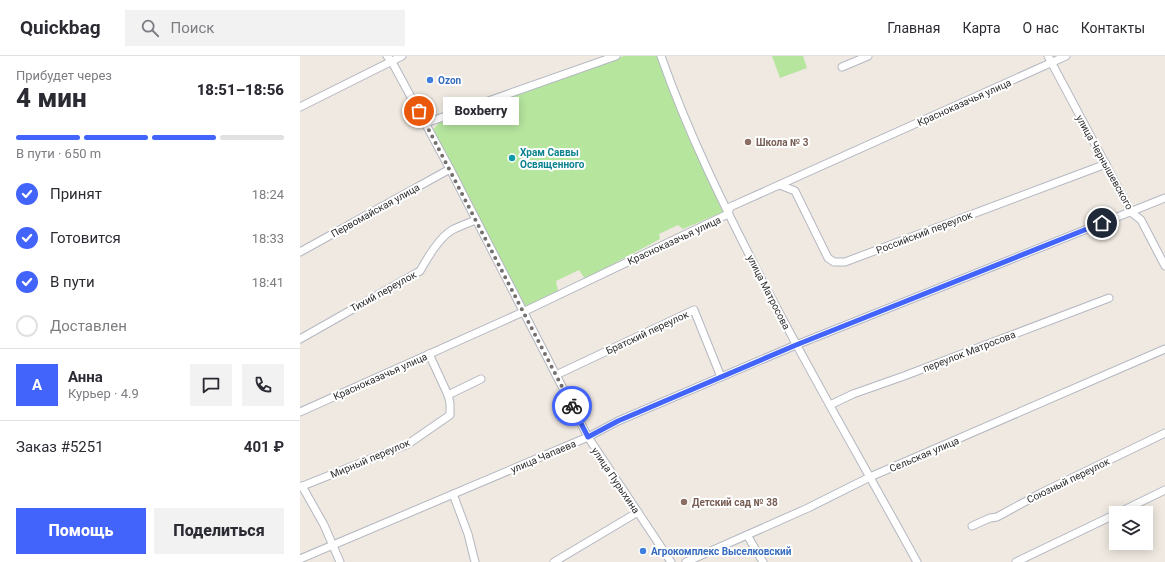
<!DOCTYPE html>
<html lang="ru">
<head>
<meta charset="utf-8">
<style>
  :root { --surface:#fff; --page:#f2f2f3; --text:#2b2b33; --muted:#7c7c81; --line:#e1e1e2; --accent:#4264fb }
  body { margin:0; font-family:Roboto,sans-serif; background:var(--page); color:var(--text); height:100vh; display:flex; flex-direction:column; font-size:15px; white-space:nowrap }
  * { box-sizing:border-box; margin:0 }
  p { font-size:13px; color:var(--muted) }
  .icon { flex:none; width:22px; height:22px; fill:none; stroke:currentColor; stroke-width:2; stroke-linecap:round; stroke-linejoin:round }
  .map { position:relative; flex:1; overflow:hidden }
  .drawer { display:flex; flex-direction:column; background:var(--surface); width:300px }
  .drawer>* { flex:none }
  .tools { position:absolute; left:809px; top:450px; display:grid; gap:8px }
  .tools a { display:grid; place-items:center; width:44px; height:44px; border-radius:0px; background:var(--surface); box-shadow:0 2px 10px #0003; font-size:20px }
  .pin { position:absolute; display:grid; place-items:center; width:34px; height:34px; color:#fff; margin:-17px; border:2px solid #fff; border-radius:50%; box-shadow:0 1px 4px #0007 }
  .courier { position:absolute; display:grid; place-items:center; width:40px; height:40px; margin:-20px; border:3px solid #4264fb; border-radius:50%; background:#fff; color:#222; box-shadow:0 1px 5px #0007 }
  .bubble { position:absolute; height:28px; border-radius:0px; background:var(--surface); box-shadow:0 2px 10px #0003; font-size:13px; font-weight:800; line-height:28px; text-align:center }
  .overview em { font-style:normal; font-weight:800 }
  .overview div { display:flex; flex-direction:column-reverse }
  .overview { display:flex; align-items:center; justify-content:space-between; height:68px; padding:0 16px }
  h1 { font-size:26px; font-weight:800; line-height:30px }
  .bar { display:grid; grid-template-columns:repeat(4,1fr); gap:6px 4px; align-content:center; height:48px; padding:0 16px }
  .bar i { height:5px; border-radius:3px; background:var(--line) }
  .bar .active { background:var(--accent) }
  .bar p { grid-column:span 4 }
  .line { display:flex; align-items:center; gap:10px; padding:0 16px; border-top:1px solid var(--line) }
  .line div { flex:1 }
  .round { display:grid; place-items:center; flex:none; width:42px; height:42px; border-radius:0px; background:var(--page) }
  ol { padding:0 16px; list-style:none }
  li { display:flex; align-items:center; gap:12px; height:44px }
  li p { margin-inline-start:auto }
  li .icon { padding:4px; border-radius:50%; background:var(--accent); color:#fff; stroke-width:4 }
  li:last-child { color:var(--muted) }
  li i { width:22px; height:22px; border:2px solid var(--line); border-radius:50% }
  .action { display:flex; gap:8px; margin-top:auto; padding:8px 16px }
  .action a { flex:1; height:46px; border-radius:0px; background:var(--accent); color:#fff; font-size:16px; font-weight:800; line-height:46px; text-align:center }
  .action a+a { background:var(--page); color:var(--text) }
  header { display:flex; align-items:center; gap:24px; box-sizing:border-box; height:56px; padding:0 20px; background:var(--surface); border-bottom:1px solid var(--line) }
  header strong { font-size:19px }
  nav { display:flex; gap:22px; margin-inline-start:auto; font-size:14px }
  .search { width:280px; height:36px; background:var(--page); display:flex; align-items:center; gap:10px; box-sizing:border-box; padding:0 14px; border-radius:0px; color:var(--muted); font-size:15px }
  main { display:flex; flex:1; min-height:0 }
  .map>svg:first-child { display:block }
  .green { fill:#b6e59e }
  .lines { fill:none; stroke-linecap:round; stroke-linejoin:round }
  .minor-casing { stroke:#b4b7c1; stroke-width:9 }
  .minor { stroke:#fff; stroke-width:7 }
  .done { stroke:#726f6d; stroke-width:4; stroke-dasharray:0 7.2 }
  .route { stroke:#4264fb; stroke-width:5 }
  .shop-dot { fill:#3f7fe0; stroke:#fff; stroke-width:1.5 }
  .education-dot { fill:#8d6e63; stroke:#fff; stroke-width:1.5 }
  .culture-dot { fill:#0f9aa8; stroke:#fff; stroke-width:1.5 }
  .labels { text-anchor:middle; stroke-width:4; stroke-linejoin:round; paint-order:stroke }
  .shop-label { font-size:10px; font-weight:bold; fill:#366cbe; stroke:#fff; text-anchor:start }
  .street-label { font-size:10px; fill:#2e2e2e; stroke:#fff }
  .education-label { font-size:10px; font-weight:bold; fill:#785e54; stroke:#fff; text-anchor:start }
  .culture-label { font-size:10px; font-weight:bold; fill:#0d838f; stroke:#fff; text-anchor:start }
</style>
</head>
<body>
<header>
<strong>Quickbag</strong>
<div class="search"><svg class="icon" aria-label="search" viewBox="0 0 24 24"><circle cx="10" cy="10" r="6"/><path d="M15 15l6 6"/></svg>Поиск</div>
<nav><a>Главная</a><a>Карта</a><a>О нас</a><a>Контакты</a></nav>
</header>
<main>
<section class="drawer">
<div class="overview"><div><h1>4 мин</h1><p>Прибудет через</p></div><em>18:51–18:56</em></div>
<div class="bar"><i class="active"></i><i class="active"></i><i class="active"></i><i></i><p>В пути · 650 m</p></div>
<ol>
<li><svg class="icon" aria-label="check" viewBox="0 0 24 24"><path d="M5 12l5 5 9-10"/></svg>Принят<p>18:24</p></li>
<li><svg class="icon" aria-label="check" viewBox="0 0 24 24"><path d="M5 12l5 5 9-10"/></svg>Готовится<p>18:33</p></li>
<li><svg class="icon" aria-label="check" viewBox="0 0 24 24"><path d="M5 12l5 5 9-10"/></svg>В пути<p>18:41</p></li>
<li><i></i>Доставлен</li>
</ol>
<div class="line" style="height:72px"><b class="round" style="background:var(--accent);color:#fff">А</b><div><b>Анна</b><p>Курьер · 4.9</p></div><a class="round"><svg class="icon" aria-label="chat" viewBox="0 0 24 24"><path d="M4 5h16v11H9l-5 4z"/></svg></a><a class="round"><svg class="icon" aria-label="phone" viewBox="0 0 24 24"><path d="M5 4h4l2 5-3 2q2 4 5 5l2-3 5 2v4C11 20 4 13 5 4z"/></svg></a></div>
<div class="line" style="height:52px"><div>Заказ #5251</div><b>401 ₽</b></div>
<div class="action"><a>Помощь</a><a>Поделиться</a></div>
</section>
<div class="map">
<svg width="865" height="506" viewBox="0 0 865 506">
  <rect width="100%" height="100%" fill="#efe9e1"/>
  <!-- green -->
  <g class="green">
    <polygon points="324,0 359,0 388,80 425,155 383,173 378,169 359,178 360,183 285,223 279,214 256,225 258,235 226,251 133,74 140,65"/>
    <polygon points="472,0 503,0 507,12 480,22"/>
  </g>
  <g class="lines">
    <defs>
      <g id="minor">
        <polyline points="87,0 92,6 150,113 288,381 371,506"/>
        <path d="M361,0C388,77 423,148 460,220C510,317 565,411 617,506"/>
        <polyline points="748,0 831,156 841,164 865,210"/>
        <polyline points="542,11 568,0"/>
        <polyline points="0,51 102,0"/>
        <polyline points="126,67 316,0"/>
        <polyline points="480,129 495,135 528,202 534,206 545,206 806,108"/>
        <polyline points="0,196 150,113"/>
        <path d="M0,283L120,215C128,201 139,182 152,174C160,170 168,167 176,164"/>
        <polyline points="129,298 148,339"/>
        <polyline points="256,319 394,254 421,321"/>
        <polyline points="530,349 553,338 604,320 809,242"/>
        <polyline points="0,356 223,256 428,158 430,151 766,0"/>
        <polyline points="2,430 24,469 40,506"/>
        <polyline points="0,431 108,388 150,359 150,347 148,339 181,323"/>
        <polyline points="153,438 168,478 175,506"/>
        <polyline points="818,457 865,434"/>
        <polyline points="672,470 690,462 697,461 741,437 865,377"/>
        <polyline points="447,479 463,506"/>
        <polyline points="0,503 288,381 318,365 496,289 865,142"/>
        <polyline points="254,506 338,456"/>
        <polyline points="386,506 508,452 570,421 865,293"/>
        <polyline points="716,506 816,458"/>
      </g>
    </defs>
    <!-- minor casing -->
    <use href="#minor" class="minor-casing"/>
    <!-- minor -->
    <use href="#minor" class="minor"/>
  </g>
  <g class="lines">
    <!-- done -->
    <polyline class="done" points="119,55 272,350"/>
    <!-- route -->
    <polyline class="route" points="272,350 288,381 318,365 496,289 802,167"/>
  </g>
  <!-- markers -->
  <g class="shop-dot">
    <circle cx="130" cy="24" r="4"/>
    <circle cx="343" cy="495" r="4"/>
  </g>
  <g class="education-dot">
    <circle cx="448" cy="86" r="4"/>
    <circle cx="384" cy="446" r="4"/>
  </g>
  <circle class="culture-dot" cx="212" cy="102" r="4"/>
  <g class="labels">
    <!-- shop labels -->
    <g class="shop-label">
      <text x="138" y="28">Ozon</text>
      <text x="351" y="499">Агрокомплекс Выселковский</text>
    </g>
    <!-- street labels -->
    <g class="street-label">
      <text transform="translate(664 46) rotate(-24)" y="4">Красноказачья улица</text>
      <text transform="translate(805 106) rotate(61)" y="4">улица Чернышевского</text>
      <text transform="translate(75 154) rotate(-29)" y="4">Первомайская улица</text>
      <text transform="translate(624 176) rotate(-21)" y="4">Российский переулок</text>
      <text transform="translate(374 184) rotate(-25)" y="4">Красноказачья улица</text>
      <text transform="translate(83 235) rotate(-29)" y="4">Тихий переулок</text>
      <text transform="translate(469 236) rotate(63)" y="4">улица Матросова</text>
      <text transform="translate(347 276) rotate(-25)" y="4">Братский переулок</text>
      <text transform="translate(669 295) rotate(-21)" y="4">переулок Матросова</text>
      <text transform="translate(80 320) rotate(-24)" y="4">Красноказачья улица</text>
      <text transform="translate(624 398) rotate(-23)" y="4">Сельская улица</text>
      <text transform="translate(243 400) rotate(-23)" y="4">улица Чапаева</text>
      <text transform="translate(70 402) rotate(-23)" y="4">Мирный переулок</text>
      <text transform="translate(316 424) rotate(56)" y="4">улица Пурыхина</text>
      <text transform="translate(768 424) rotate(-26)" y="4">Союзный переулок</text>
    </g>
    <!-- education labels -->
    <g class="education-label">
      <text x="456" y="90">Школа № 3</text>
      <text x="392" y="450">Детский сад № 38</text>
    </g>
    <!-- culture labels -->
    <g class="culture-label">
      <text x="220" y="100">Храм Саввы<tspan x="220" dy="12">Освященного</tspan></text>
    </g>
  </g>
</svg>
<div class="tools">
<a><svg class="icon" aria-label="layers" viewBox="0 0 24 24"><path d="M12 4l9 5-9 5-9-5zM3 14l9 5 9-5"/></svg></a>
</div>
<div class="pin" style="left:119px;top:55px;background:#ea580c"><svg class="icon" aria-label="bag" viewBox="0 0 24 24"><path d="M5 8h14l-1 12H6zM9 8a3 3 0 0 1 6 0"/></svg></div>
<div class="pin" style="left:802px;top:167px;background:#1f2937"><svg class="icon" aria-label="home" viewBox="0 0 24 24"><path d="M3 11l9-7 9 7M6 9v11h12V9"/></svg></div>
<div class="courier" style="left:272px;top:350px"><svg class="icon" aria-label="bike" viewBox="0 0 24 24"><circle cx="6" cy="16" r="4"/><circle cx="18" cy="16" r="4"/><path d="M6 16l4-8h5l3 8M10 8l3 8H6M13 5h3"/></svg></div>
<div class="bubble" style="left:143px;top:41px;width:76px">Boxberry</div>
</div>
</main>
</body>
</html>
